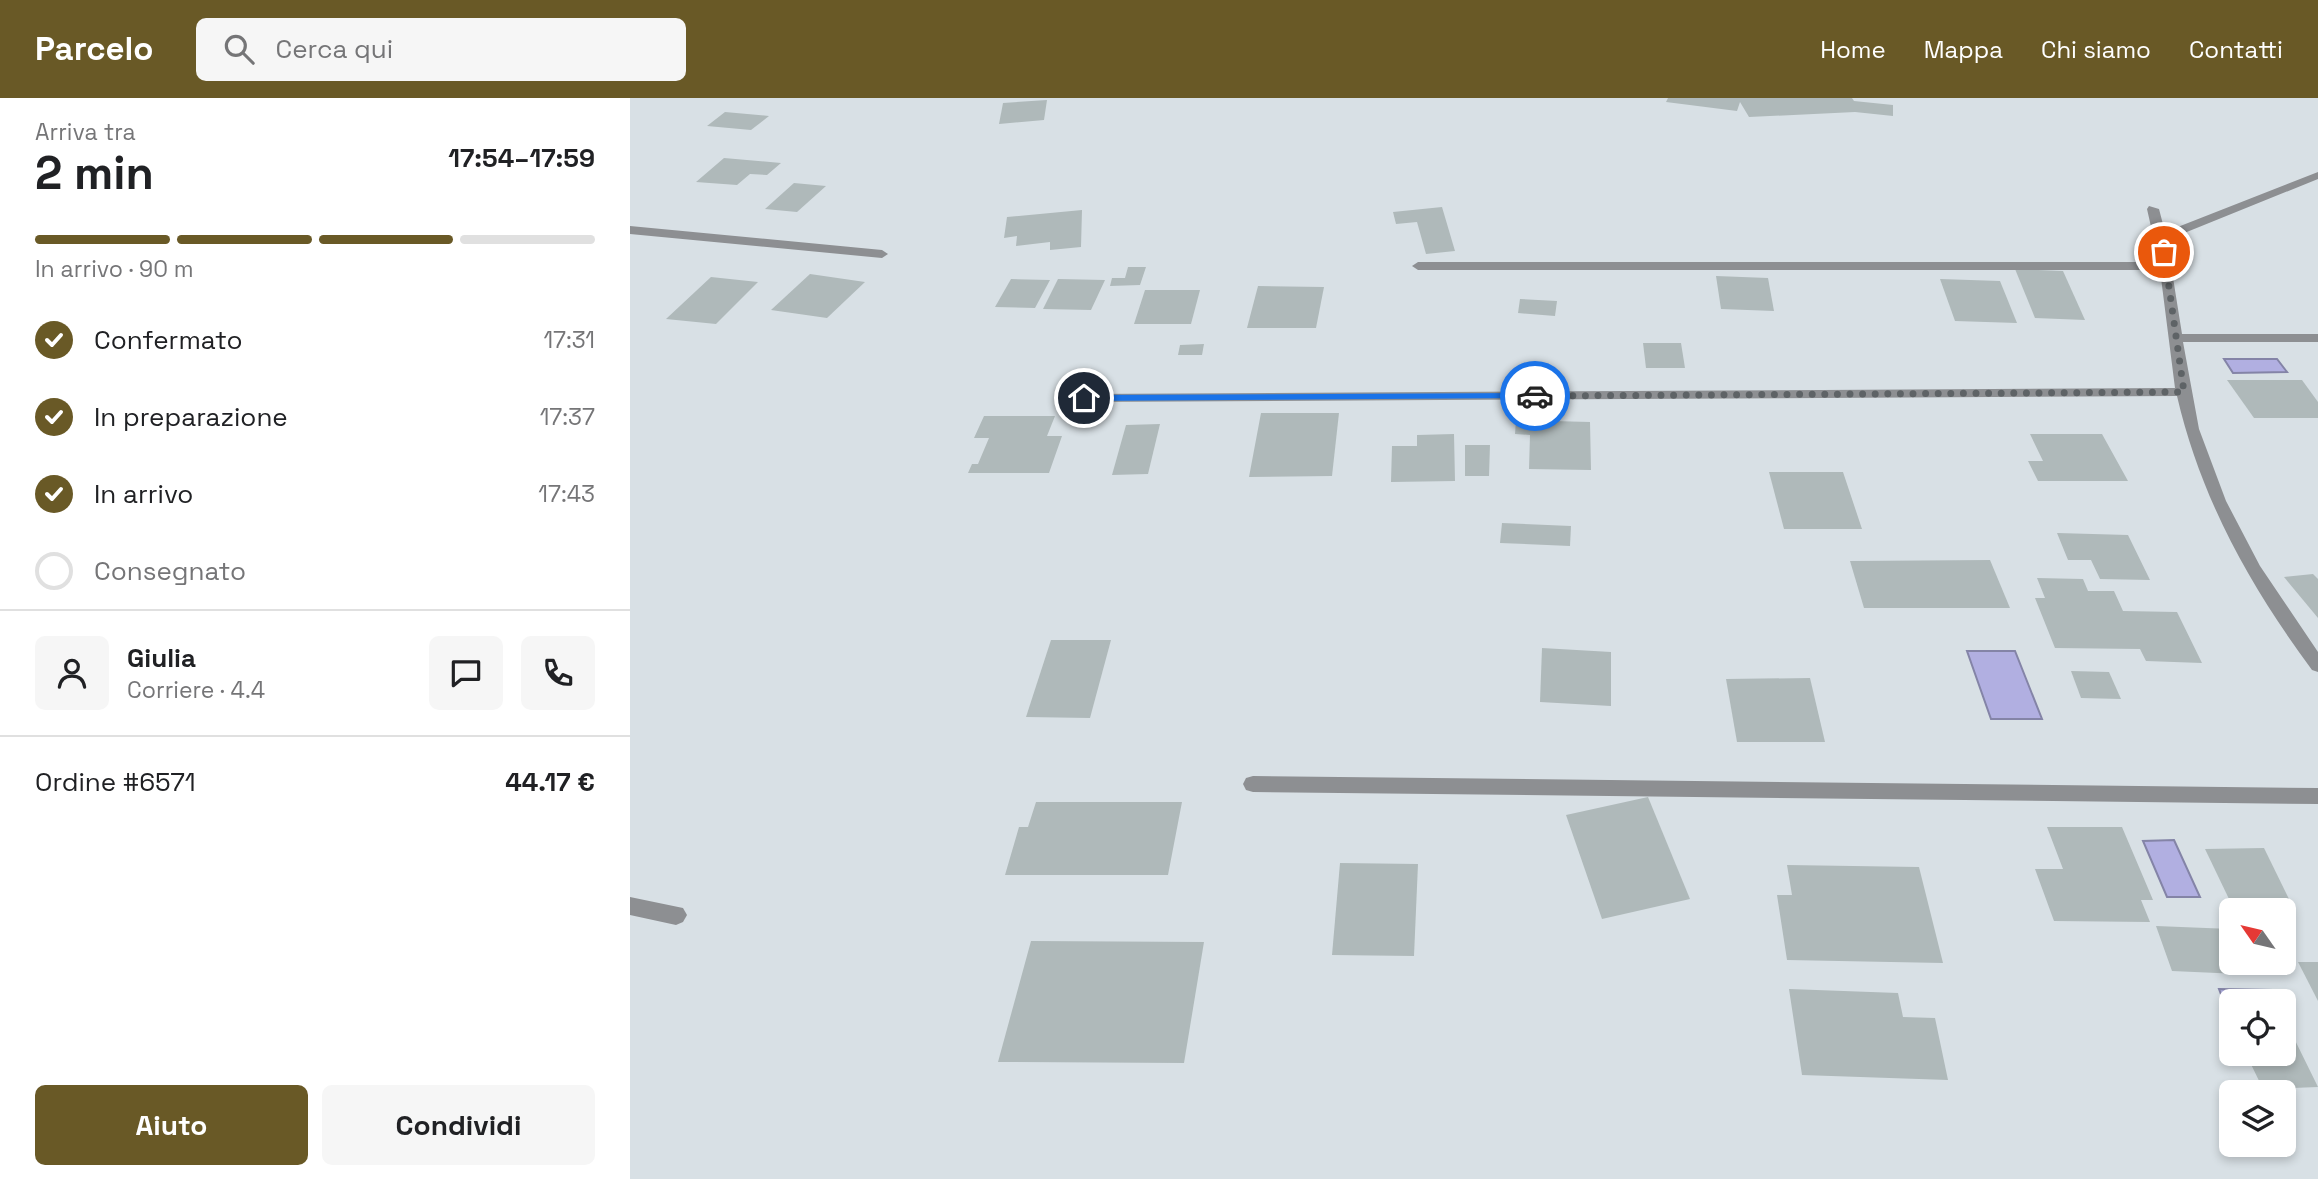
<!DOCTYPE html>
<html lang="it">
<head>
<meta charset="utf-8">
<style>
  :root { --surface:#fff; --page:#f6f6f6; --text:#202124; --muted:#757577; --line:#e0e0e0; --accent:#695926 }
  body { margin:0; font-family:"Space Grotesk",sans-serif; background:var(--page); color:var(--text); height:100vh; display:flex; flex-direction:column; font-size:26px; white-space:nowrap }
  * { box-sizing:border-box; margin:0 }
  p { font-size:23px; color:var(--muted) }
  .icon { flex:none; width:38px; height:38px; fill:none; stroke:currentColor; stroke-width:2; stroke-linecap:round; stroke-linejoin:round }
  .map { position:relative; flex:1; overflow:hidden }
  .drawer { display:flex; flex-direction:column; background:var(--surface); width:630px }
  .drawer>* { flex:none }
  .needle { width:46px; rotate:304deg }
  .tools { position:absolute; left:1589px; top:800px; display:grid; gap:14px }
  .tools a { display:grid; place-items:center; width:77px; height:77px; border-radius:10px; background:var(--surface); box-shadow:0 4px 10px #0003; font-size:35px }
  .pin { position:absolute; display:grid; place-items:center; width:60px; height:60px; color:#fff; margin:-30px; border:4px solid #fff; border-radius:50%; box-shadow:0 2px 7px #0007 }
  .courier { position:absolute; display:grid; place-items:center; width:70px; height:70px; margin:-35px; border:5px solid #1a73e8; border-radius:50%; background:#fff; color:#222; box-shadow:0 2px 9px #0007 }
  .overview em { font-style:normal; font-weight:600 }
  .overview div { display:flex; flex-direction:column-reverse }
  .overview { display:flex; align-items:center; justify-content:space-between; height:119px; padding:0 35px }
  h1 { font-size:46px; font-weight:600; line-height:52px }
  .bar { display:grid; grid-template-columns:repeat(4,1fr); gap:10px 7px; align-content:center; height:84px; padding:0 35px }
  .bar i { height:9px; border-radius:5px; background:var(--line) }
  .bar .selected { background:var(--accent) }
  .bar p { grid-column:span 4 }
  .line { display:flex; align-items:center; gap:18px; padding:0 35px; border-top:2px solid var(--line) }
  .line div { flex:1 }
  .round { display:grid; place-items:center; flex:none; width:74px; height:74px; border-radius:10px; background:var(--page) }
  ol { padding:0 35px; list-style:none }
  li { display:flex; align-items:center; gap:21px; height:77px }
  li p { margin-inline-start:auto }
  li .icon { padding:7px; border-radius:50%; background:var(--accent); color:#fff; stroke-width:4 }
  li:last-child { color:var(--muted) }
  li i { width:38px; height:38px; border:4px solid var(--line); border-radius:50% }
  .action { display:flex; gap:14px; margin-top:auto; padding:14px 35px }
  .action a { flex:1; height:80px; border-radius:10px; background:var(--accent); color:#fff; font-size:28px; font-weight:600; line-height:80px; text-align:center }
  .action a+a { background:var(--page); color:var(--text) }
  header { display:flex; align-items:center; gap:42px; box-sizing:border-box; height:98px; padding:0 35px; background:var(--accent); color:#fff }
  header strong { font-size:33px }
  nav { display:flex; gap:38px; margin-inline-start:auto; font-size:24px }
  .search { width:490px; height:63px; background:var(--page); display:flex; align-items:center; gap:18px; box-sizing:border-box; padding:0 24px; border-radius:10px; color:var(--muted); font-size:26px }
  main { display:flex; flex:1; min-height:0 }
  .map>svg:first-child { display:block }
  .water { fill:#b1afe1; stroke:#8484a7; stroke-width:2 }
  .building { fill:#afb9ba }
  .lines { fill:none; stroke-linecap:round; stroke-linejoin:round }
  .minor { fill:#8d8f92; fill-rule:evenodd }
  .route { fill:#1a73e8 }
  .done { stroke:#5e6366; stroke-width:7; stroke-dasharray:0 12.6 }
</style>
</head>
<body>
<header>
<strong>Parcelo</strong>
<div class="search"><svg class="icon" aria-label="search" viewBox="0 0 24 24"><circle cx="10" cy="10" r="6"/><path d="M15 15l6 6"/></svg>Cerca qui</div>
<nav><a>Home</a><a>Mappa</a><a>Chi siamo</a><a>Contatti</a></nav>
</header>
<main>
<section class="drawer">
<div class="overview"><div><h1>2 min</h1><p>Arriva tra</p></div><em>17:54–17:59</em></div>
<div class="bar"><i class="selected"></i><i class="selected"></i><i class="selected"></i><i></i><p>In arrivo · 90 m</p></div>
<ol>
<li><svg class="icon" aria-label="check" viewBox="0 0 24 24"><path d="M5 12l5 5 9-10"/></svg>Confermato<p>17:31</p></li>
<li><svg class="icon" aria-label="check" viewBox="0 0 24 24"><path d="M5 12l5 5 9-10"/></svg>In preparazione<p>17:37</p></li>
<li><svg class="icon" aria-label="check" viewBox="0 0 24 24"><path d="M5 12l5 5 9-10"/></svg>In arrivo<p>17:43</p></li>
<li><i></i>Consegnato</li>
</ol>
<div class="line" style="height:126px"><a class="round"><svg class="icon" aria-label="person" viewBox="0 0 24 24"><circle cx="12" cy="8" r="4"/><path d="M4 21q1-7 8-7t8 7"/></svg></a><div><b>Giulia</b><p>Corriere · 4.4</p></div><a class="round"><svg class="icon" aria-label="chat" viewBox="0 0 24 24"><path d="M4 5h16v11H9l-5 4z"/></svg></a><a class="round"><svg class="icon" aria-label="phone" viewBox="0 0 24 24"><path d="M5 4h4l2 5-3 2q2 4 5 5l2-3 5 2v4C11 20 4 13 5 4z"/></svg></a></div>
<div class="line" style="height:91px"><div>Ordine #6571</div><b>44.17 €</b></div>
<div class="action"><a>Aiuto</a><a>Condividi</a></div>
</section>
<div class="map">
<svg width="1688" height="1081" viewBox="0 0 1688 1081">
  <rect width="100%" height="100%" fill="#d8e0e5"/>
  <!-- water -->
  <g class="water">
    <polygon points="1594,261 1647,261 1657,274 1603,275"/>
    <polygon points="1337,553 1385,553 1412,621 1361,621"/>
    <polygon points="1544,742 1570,799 1537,799 1513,743"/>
    <polygon points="1589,891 1643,892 1648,903 1601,903 1599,917"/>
  </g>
  <!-- building -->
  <g class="building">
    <polygon points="1038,0 1222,0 1224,3 1263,7 1263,18 1225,14 1119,19 1110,4 1107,13 1036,4"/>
    <polygon points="417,2 414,22 369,26 373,5"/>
    <polygon points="95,14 139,18 121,32 77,28"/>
    <polygon points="94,60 151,65 137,77 120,76 107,87 66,84"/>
    <polygon points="164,85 196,88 167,114 135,111"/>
    <polygon points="812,109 825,153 796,156 787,124 766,126 763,114"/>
    <polygon points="452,112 451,149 420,152 420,144 386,148 387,138 374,140 377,119"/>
    <polygon points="498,169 516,169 510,187 480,188 482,180 495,180"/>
    <polygon points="1385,171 1433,173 1455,222 1405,220"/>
    <polygon points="180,176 235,184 197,220 141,212"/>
    <polygon points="1086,178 1138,180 1144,213 1091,211"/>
    <polygon points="81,179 128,184 86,226 36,221"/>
    <polygon points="381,181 420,182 405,210 365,209"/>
    <polygon points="428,181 475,182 461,212 413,211"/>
    <polygon points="1310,181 1370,183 1387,225 1325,223"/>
    <polygon points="628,188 694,189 686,230 617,230"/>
    <polygon points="515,192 570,192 561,226 504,226"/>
    <polygon points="890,201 927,203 925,218 888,215"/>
    <polygon points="1013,245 1051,245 1055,270 1016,270"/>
    <polygon points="574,246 572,257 548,257 550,247"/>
    <polygon points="1597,282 1672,282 1688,304 1688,320 1624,320"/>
    <polygon points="631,315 709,315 702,378 619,379"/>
    <polygon points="354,318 425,318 417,338 432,338 419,375 338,375 342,366 348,366 359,340 344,340"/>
    <polygon points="886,322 960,324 961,372 899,371 900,337 885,336"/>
    <polygon points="530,326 518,376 482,377 496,327"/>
    <polygon points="824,336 825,383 761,384 762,348 787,348 787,337"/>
    <polygon points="1400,336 1472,336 1498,383 1408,383 1398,363 1413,363"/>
    <polygon points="835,347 860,347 859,378 835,378"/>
    <polygon points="1139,374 1213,374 1232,431 1154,431"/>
    <polygon points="872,425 941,428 940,448 870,445"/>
    <polygon points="1427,435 1498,437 1520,482 1470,481 1461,462 1438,462"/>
    <polygon points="1360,462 1380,510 1234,510 1220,463"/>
    <polygon points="1683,476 1688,481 1688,520 1654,479"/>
    <polygon points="1407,480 1453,481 1458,493 1484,493 1493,513 1547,514 1572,565 1516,563 1510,551 1425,550 1405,500 1415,500"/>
    <polygon points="421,542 481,542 460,620 396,619"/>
    <polygon points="912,550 981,554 981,608 910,604"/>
    <polygon points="1441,573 1479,574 1491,601 1451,600"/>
    <polygon points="1180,580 1195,644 1107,644 1096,581"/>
    <polygon points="1018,699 1060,801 972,821 936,717"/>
    <polygon points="406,704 552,704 538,777 375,777 389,729 398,729"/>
    <polygon points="1417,729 1492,729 1523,802 1511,802 1520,824 1424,823 1405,771 1433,771"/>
    <polygon points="1634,750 1659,801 1599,801 1575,751"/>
    <polygon points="710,765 788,766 784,858 702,857"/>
    <polygon points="1157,767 1289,769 1313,865 1157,862 1147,797 1162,797"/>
    <polygon points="1526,828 1601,831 1601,864 1627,864 1632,877 1542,873"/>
    <polygon points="401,843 574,844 554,965 368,964"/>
    <polygon points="1668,864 1688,864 1688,903"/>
    <polygon points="1159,891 1268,895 1273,919 1305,920 1318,982 1172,977"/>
    <polygon points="1654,926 1657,926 1688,989 1633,991 1616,956 1654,956"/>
  </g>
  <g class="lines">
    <!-- minor -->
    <g class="minor">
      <path d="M1688,74V81L1537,142L1552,236H1688V244H1553L1569,331L1596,403L1630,468L1688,554V574L1682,572C1620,488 1571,401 1547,298L454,304L447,300L454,296L1545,290L1530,172H788L782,168L788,164H1529L1517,111L1519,108L1529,111L1535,134Z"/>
      <polygon points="0,128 252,152 258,156 252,160 0,136"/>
      <polygon points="623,678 1688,690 1688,706 623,694 616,692 613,686 616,680"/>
      <polygon points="0,799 53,810 57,817 53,824 46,827 0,817"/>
    </g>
  </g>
  <!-- route -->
  <polygon class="route" points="905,295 909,296 909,300 454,303 450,300 454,297"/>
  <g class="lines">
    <!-- done -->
    <polyline class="done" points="905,298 1554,294 1534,154"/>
  </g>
</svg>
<div class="tools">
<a><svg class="needle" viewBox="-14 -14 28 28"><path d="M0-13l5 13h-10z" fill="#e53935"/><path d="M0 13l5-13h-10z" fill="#757577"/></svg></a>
<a><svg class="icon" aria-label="locate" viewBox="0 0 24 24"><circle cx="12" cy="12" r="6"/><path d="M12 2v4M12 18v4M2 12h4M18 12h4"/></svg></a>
<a><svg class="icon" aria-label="layers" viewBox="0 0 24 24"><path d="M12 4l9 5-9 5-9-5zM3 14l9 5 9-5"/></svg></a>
</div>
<div class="pin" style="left:1534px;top:154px;background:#ea580c"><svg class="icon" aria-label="bag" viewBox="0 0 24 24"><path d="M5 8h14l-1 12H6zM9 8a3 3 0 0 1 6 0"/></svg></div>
<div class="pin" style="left:454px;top:300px;background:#1f2937"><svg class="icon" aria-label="home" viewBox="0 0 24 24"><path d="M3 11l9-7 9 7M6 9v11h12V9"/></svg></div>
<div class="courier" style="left:905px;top:298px"><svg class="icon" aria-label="car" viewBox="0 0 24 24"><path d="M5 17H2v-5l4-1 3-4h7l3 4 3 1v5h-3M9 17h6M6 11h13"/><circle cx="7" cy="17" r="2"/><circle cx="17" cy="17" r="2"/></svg></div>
</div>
</main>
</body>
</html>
